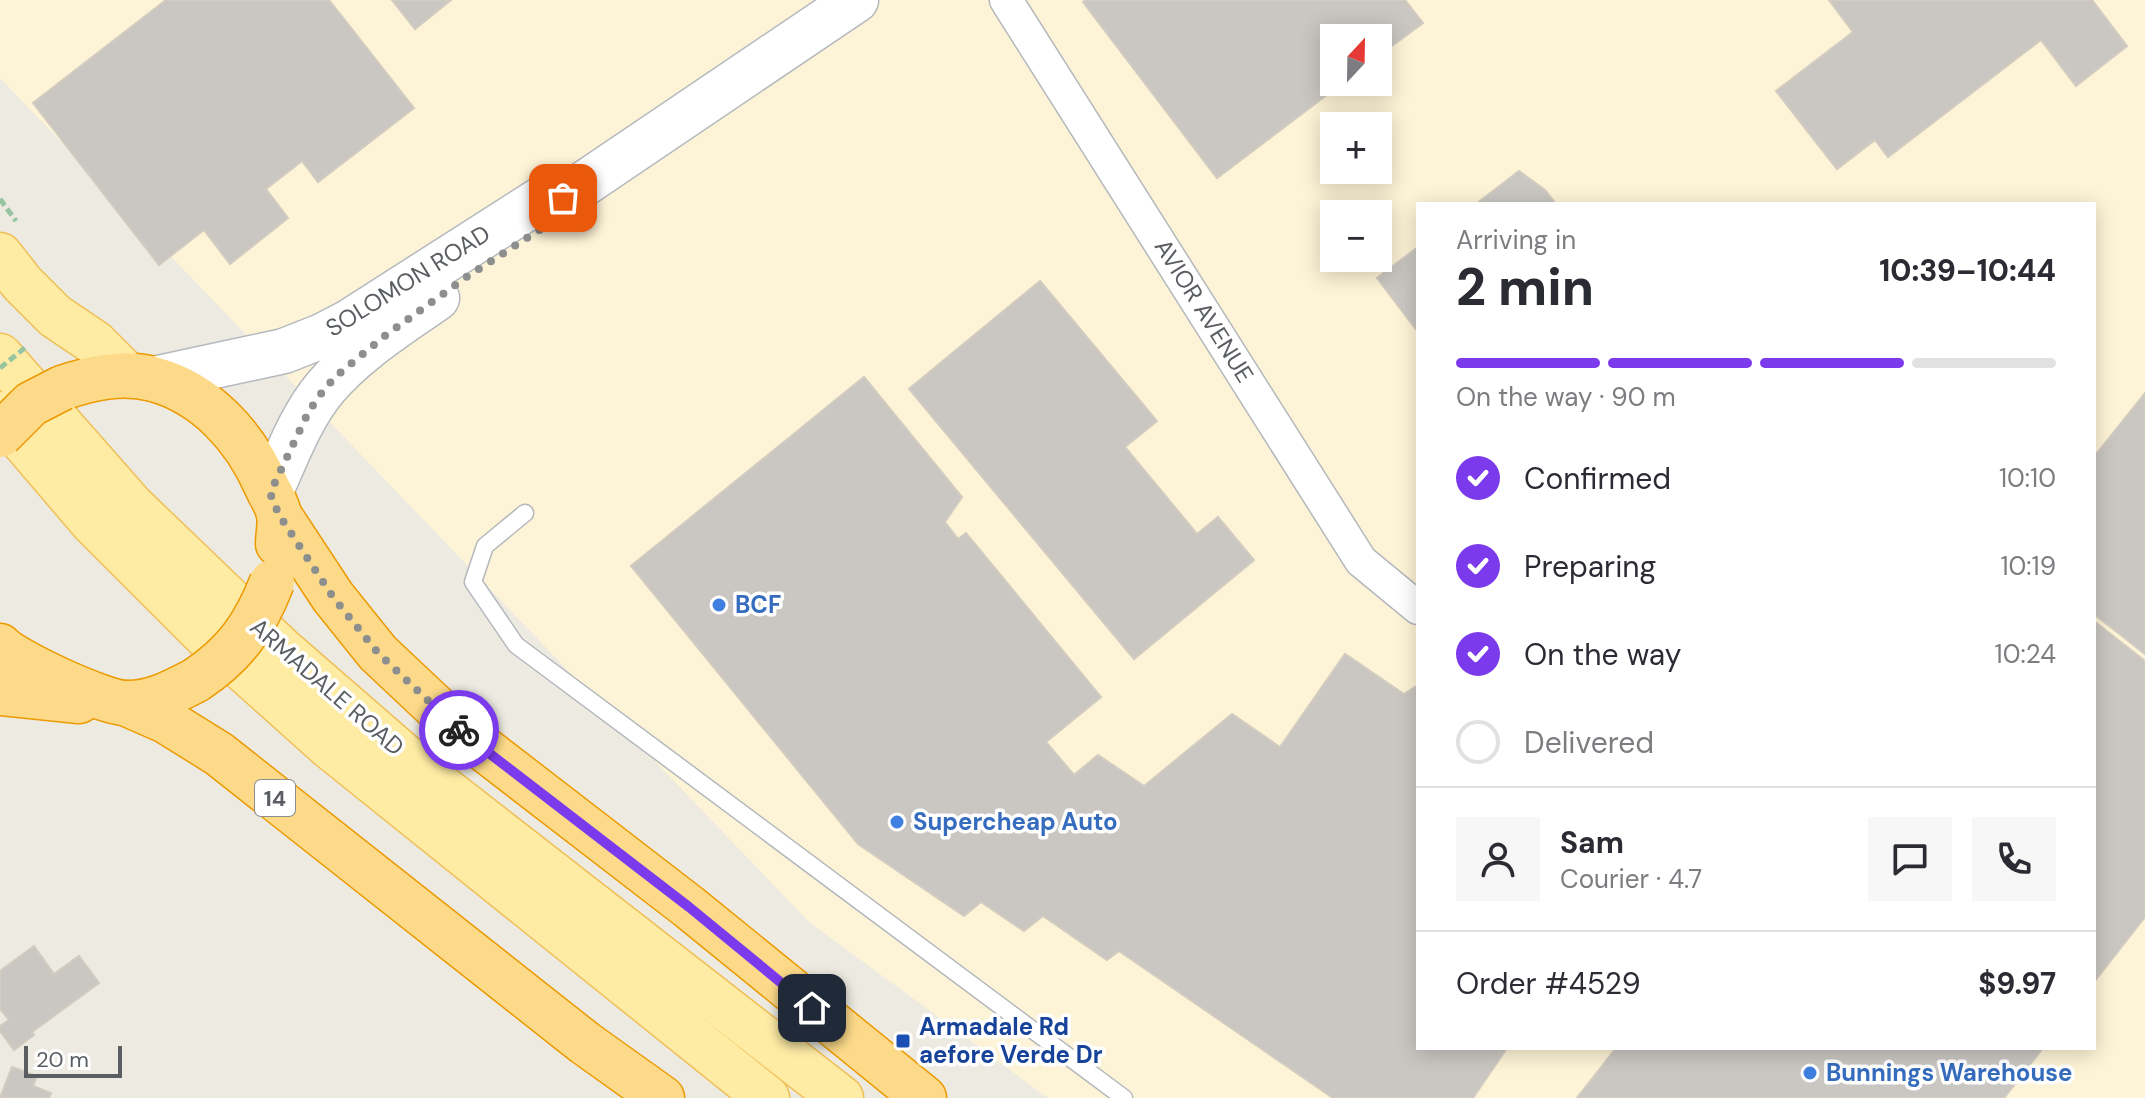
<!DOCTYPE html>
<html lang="en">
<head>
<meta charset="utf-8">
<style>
  :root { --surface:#fff; --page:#f7f7f7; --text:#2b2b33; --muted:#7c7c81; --line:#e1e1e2; --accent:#7c3aed }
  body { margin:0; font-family:"DM Sans",sans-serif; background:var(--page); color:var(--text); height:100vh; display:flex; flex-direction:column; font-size:30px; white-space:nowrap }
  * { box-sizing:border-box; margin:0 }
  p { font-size:26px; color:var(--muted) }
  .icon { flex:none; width:44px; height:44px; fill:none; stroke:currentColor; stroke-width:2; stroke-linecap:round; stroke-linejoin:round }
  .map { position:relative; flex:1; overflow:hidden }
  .panel { position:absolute; left:1416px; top:202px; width:680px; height:848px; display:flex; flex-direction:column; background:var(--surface); border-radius:0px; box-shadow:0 4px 20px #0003 }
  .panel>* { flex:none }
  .needle { width:52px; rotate:22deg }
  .tools { position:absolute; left:1320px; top:24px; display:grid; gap:16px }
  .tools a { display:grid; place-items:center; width:72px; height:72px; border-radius:0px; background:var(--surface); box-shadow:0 4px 20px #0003; font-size:40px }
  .scale { position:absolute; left:24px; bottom:20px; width:98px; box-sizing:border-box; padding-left:8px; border:4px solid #5a5e62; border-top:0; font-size:22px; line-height:28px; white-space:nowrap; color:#5a5e62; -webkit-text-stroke:6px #fff; paint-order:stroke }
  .pin { position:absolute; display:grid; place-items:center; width:68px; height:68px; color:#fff; margin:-34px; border-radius:16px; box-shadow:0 4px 12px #0006 }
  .courier { position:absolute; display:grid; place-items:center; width:80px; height:80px; margin:-40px; border:6px solid #7c3aed; border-radius:50%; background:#fff; color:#222; box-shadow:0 2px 10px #0007 }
  .summary em { font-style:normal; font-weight:800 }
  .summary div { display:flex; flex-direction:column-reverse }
  .summary { display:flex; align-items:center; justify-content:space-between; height:136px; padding:0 40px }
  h1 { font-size:52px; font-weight:800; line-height:60px }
  .bar { display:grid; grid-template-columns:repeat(4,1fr); gap:12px 8px; align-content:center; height:96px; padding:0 40px }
  .bar i { height:10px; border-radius:6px; background:var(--line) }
  .bar .selected { background:var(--accent) }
  .bar p { grid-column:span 4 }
  .line { display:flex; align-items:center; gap:20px; padding:0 40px; border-top:2px solid var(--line) }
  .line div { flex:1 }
  .round { display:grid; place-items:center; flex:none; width:84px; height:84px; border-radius:0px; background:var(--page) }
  ol { padding:0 40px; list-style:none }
  li { display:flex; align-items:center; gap:24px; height:88px }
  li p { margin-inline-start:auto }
  li .icon { padding:8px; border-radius:50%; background:var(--accent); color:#fff; stroke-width:4 }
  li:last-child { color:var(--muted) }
  li i { width:44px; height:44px; border:4px solid var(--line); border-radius:50% }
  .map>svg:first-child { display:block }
  .commercial { fill:#fdf3d6; fill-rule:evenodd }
  .building { fill:#cac6c1; stroke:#d1cbc0; stroke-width:2 }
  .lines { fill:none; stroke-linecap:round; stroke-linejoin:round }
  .lane-casing { stroke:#b4b8bc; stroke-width:19 }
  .street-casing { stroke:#b4b8bc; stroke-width:35 }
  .secondary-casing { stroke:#b5b9be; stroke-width:47 }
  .primary-casing { stroke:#f0bf57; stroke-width:47 }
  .highway-casing { stroke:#ec9a02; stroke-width:47 }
  .path { stroke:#97c5a2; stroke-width:5; stroke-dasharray:8 4; stroke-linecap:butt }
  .lane { stroke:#fff; stroke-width:16 }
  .street { stroke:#fff; stroke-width:32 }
  .secondary { stroke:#fff; stroke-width:44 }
  .primary { stroke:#feeca5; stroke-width:44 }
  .highway { stroke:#fcda89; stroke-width:44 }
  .highway-bridge-casing { stroke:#ec9a02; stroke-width:47; stroke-linecap:butt }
  .path-bridge { stroke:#97c5a2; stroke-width:5; stroke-dasharray:8 4; stroke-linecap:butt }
  .highway-bridge { stroke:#fcda89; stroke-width:44 }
  .done { stroke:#8d8f8e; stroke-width:8; stroke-dasharray:0 14.4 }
  .route { stroke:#7c3aed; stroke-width:10 }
  .shop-dot { fill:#3f7fe0; stroke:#fff; stroke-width:3 }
  .transit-dot { fill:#1a4fb4; stroke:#fff; stroke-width:3 }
  .labels { text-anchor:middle; stroke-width:7; stroke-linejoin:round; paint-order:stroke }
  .shield { fill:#fff; stroke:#8c8e91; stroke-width:2 }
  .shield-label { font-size:22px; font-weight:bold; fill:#5a5e62 }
  .street-label { font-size:24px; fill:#5a5e62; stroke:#fff }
  .shop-label { font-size:24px; font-weight:bold; fill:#366cbe; stroke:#fff; text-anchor:start }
  .transit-label { font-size:24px; font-weight:bold; fill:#164399; stroke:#fff; text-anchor:start }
</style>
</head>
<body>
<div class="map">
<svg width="2145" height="1098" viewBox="0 0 2145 1098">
  <rect width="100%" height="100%" fill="#edeae1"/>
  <!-- commercial -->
  <path class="commercial" d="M0,0H2145V1098H1048L808,921L0,78ZM1334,38H1378V82H1334ZM1334,126H1378V170H1334ZM1418,204H2094V1048H1418ZM1334,214H1378V258H1334Z"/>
  <!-- building -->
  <g class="building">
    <polygon points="166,0 329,0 414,108 318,182 302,161 266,189 288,218 230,264 204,230 159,265 33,103"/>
    <polygon points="392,0 451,0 415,29"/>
    <polygon points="1086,0 1405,0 1423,23 1378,56 1378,38 1334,38 1334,82 1344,82 1217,178 1083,2"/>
    <polygon points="1829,0 2092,0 2127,46 2076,86 2041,40 1888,157 1875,140 1837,169 1776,91 1853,32"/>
    <polygon points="1519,171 1545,190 1556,204 1476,204"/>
    <polygon points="1418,247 1418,332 1377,278"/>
    <polygon points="1040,281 1157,421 1125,447 1197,534 1218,517 1254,560 1134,659 909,389"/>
    <polygon points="864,377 962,497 945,522 958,539 966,533 1101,697 1046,742 1074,775 1098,755 1144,786 1232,714 1280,747 1345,654 1404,694 1418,685 1418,1048 1507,1048 1473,1098 1333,1098 1119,951 1107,960 1043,916 1024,931 981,902 964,916 858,844 631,566"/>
    <polygon points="2145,393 2145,654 2094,614 2094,451 2097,453"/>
    <polygon points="2094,621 2145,661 2145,917 2094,982"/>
    <polygon points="34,946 54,974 79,956 99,983 32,1032 34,1035 14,1050 0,1031 0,1026 9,1020 0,1009 0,971"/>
    <polygon points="1616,1048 2043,1048 2004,1098 1577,1098"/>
    <polygon points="12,1067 37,1076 33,1086 51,1093 49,1098 0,1098"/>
  </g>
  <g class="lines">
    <defs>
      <polyline id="lane" points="525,513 485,546 473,582 516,645 1124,1098"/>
      <polyline id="street" points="1006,0 1361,561 1418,608"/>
      <g id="secondary">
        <polyline points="154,379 284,351 322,336 349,322 543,198 563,198 856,0"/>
        <path d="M270,493C286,458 300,418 325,388C355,352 399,325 437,298"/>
      </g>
      <g id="primary">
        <polyline points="0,255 22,283 55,316 95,343 127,375"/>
        <polyline points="0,356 132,506 281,649 426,775 841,1098"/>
        <polyline points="0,414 93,523 207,637 330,747 767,1098"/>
      </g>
      <g id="highway">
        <path d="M62,388C91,378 122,371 153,379C206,393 245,437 266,485C270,494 277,504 279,514C281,523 278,535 278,544"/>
        <polyline points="279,515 333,597 378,653 462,732 689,907 924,1098"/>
        <path d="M0,646C15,662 102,702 125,703C151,704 173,692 196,680"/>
        <polyline points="0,693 79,701"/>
        <polyline points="125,703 166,721 219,754 585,1043 662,1098"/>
      </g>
    </defs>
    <!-- lane casing -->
    <use href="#lane" class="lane-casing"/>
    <!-- street casing -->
    <use href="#street" class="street-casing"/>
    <!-- secondary casing -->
    <use href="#secondary" class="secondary-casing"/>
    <!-- primary casing -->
    <use href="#primary" class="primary-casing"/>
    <!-- highway casing -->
    <use href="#highway" class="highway-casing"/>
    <!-- path -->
    <polyline class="path" points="0,199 16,221"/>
    <!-- lane -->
    <use href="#lane" class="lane"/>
    <!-- street -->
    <use href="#street" class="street"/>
    <!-- secondary -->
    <use href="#secondary" class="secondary"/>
    <!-- primary -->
    <use href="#primary" class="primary"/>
    <!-- highway -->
    <use href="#highway" class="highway"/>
    <defs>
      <g id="highway-bridge">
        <polyline points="0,435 31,404 62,388"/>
        <path d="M196,680C235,654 255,626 272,582"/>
      </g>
    </defs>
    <!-- highway-bridge casing -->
    <use href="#highway-bridge" class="highway-bridge-casing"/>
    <!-- path-bridge -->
    <polyline class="path-bridge" points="0,368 26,347"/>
    <!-- highway-bridge -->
    <use href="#highway-bridge" class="highway-bridge"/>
  </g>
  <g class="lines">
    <!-- done -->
    <polyline class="done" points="459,730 378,653 333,597 279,515 270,493 309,411 325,388 342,371 386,335 468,276 558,218 563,198"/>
    <!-- route -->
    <polyline class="route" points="459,730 689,907 812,1008"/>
  </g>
  <!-- markers -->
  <g class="shop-dot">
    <circle cx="719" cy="605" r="8"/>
    <circle cx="897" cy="822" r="8"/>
    <circle cx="1810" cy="1073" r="8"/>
  </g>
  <rect class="transit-dot" x="895" y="1033" width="16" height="16" rx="4"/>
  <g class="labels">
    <!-- shield labels -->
    <rect class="shield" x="255" y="780" width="40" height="36" rx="6"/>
    <g class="shield-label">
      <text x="275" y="806">14</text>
    </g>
    <!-- street labels -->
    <g class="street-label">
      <text transform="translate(408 281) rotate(-32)" y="8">SOLOMON ROAD</text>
      <text transform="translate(1204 311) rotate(58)" y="8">AVIOR AVENUE</text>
      <text transform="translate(327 687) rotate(41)" y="8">ARMADALE ROAD</text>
    </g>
    <!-- shop labels -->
    <g class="shop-label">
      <text x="735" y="613">BCF</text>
      <text x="913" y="830">Supercheap Auto</text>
      <text x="1826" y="1081">Bunnings Warehouse</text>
    </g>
    <!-- transit labels -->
    <g class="transit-label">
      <text x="919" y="1035">Armadale Rd<tspan x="919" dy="28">aefore Verde Dr</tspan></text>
    </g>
  </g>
</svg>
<div class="tools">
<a><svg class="needle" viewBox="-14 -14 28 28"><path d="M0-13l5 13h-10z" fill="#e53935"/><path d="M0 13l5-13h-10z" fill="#7c7c81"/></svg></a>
<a>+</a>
<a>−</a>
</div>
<div class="scale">20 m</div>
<div class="pin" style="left:563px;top:198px;background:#ea580c"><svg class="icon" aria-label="bag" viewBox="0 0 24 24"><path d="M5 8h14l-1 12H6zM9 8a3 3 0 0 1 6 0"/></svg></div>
<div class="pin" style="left:812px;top:1008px;background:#1f2937"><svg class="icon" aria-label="home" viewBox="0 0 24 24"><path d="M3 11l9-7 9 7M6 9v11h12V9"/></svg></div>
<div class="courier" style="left:459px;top:730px"><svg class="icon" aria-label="bike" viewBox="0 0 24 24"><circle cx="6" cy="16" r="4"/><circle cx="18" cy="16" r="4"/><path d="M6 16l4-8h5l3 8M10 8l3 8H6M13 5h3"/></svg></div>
<section class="panel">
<div class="summary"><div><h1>2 min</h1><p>Arriving in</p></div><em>10:39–10:44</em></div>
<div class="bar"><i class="selected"></i><i class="selected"></i><i class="selected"></i><i></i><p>On the way · 90 m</p></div>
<ol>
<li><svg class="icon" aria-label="check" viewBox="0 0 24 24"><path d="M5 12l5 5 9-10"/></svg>Confirmed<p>10:10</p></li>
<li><svg class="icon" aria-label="check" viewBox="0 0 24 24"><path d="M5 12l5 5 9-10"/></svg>Preparing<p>10:19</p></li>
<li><svg class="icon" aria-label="check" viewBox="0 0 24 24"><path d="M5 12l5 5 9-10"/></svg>On the way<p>10:24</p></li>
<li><i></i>Delivered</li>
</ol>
<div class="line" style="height:144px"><a class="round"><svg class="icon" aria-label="person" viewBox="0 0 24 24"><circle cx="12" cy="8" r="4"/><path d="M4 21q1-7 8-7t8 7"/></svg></a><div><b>Sam</b><p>Courier · 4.7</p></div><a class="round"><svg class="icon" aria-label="chat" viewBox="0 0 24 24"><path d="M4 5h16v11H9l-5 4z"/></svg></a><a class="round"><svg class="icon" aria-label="phone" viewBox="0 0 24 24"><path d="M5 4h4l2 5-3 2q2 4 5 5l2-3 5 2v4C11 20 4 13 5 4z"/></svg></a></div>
<div class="line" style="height:104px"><div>Order #4529</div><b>$9.97</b></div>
</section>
</div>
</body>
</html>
